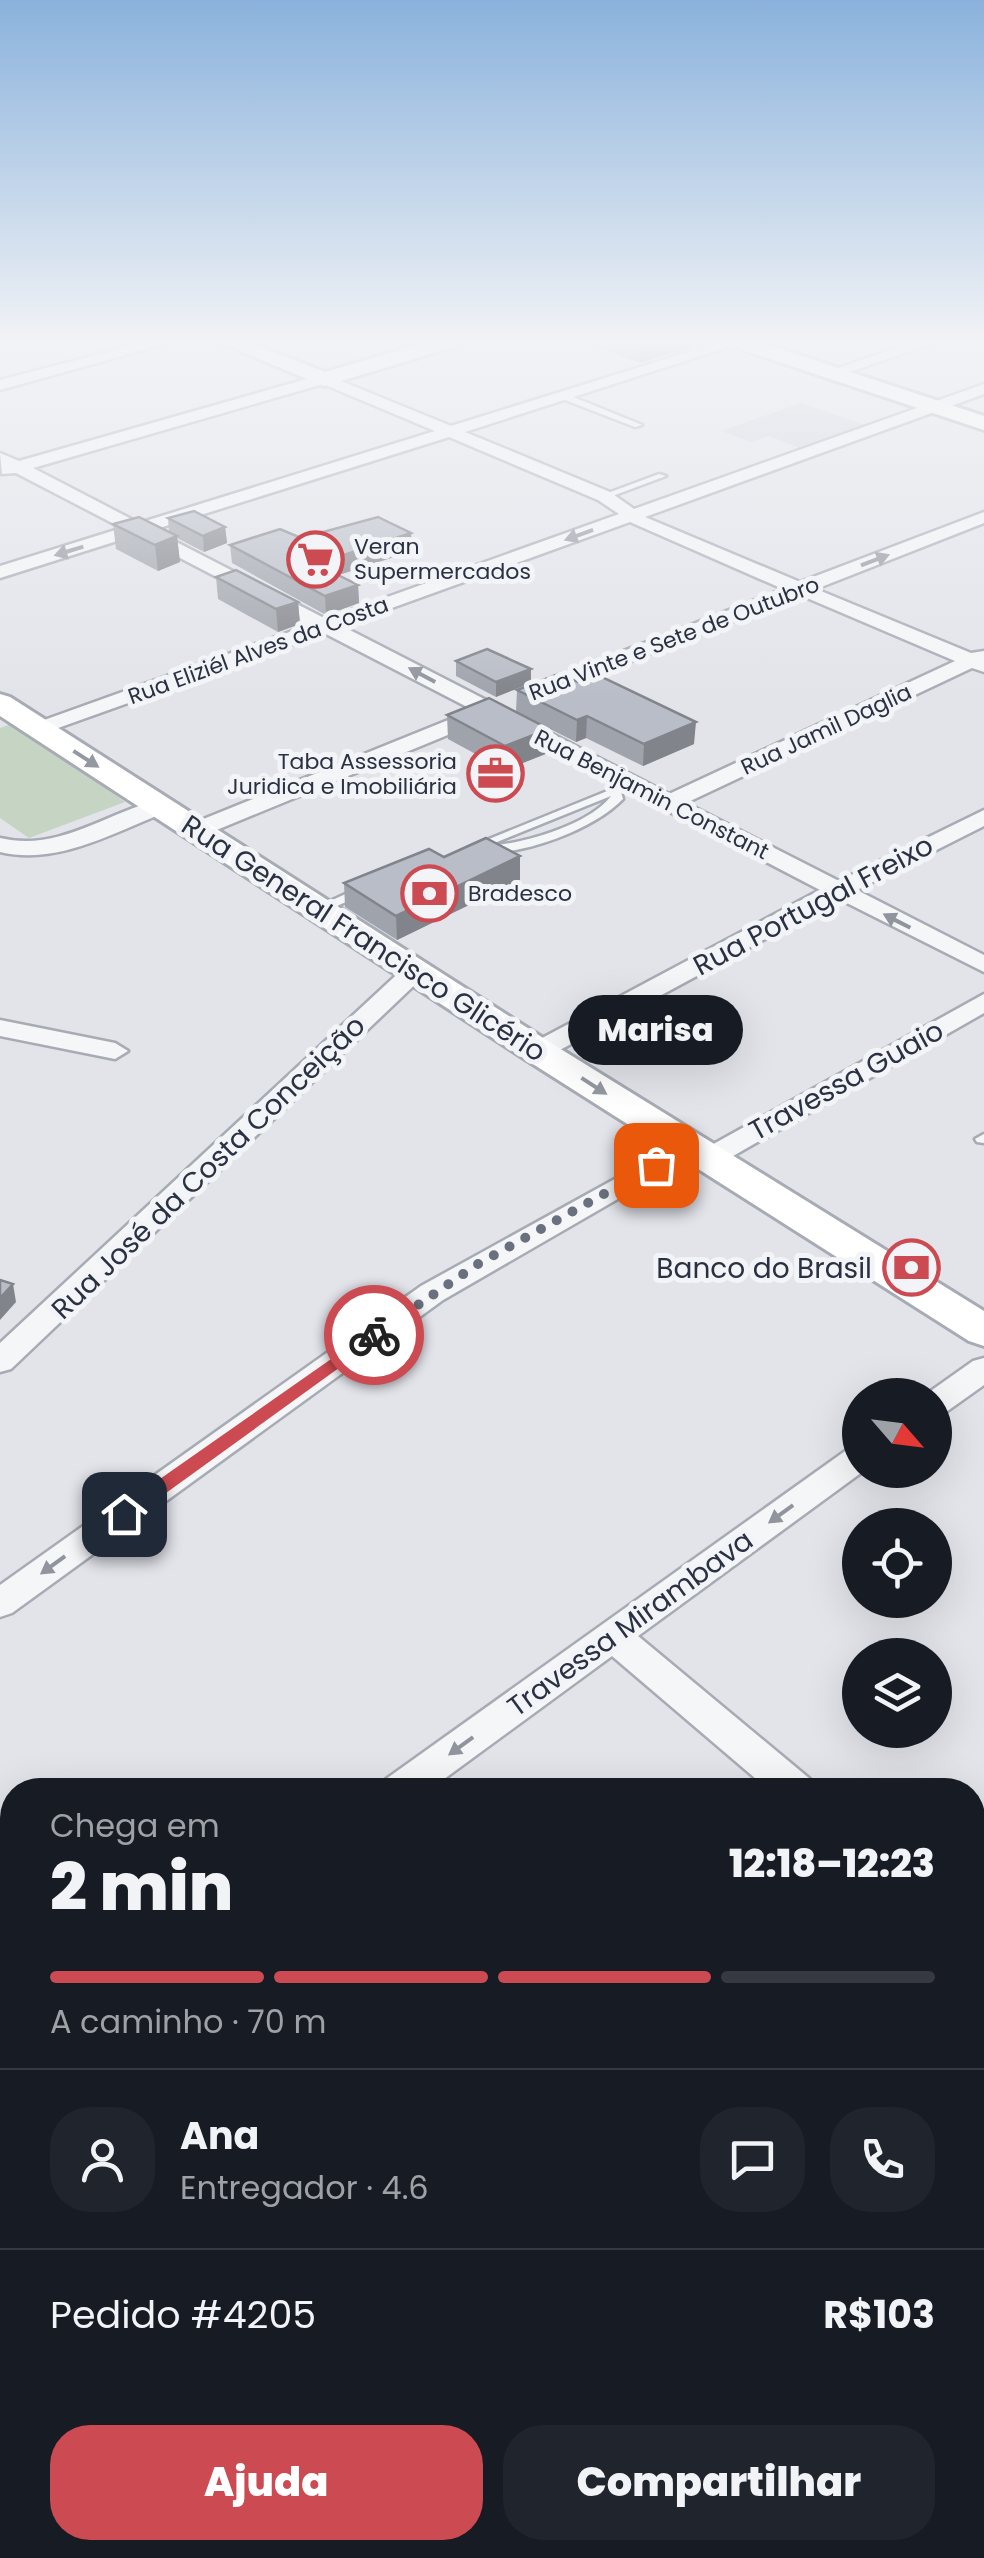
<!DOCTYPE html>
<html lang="pt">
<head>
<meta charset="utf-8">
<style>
  :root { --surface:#171b24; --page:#20242c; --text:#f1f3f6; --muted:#9ea1a6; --line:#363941; --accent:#cc4a51 }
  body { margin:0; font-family:Poppins,sans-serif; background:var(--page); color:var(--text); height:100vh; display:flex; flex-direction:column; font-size:38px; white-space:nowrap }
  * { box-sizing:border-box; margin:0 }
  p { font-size:32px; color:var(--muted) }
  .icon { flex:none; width:55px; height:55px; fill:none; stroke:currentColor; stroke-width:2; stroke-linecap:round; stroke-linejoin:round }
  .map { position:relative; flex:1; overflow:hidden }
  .drawer { position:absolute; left:0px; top:1778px; width:985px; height:782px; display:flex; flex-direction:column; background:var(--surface); border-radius:40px 40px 0 0; box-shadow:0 10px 40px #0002 }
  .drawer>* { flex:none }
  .needle { width:65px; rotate:118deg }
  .fabs { position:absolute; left:842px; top:1378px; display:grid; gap:20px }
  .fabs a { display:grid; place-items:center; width:110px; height:110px; border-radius:50%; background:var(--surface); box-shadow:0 10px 40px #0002; font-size:50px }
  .pin { position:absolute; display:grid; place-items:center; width:85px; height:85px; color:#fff; margin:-42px; border-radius:20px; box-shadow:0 5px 15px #0006 }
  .courier { position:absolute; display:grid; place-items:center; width:100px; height:100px; margin:-50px; border:8px solid #cc4a51; border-radius:50%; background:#fff; color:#222; box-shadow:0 2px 12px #0007 }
  .bubble { position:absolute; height:70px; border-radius:35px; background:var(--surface); box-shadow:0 10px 40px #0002; font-size:32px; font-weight:800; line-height:70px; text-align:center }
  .summary em { font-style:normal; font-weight:800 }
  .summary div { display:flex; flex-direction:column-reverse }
  .summary { display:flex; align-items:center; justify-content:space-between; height:170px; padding:0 50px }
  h1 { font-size:65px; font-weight:800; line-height:75px }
  .bar { display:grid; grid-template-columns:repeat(4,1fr); gap:15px 10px; align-content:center; height:120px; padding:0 50px }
  .bar i { height:12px; border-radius:8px; background:var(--line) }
  .bar .selected { background:var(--accent) }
  .bar p { grid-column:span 4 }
  .line { display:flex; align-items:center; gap:25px; padding:0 50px; border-top:2px solid var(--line) }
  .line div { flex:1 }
  .round { display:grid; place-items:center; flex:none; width:105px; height:105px; border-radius:40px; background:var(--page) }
  .cta { display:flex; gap:20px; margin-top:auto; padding:20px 50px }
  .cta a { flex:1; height:115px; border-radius:40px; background:var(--accent); color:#fff; font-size:40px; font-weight:800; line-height:115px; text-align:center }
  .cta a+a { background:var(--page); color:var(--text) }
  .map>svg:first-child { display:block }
  .built { fill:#d0d3dc }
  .green { fill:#c6d4c3 }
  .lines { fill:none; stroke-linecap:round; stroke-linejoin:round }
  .lane-casing { stroke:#a7abb4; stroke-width:5 }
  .street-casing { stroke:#a7abb4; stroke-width:5 }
  .secondary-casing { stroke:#a7abb4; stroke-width:6 }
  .lane { fill:#f5f6f8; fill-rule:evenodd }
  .street { fill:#f5f6f8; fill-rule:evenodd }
  .secondary { fill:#fff; fill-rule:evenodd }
  .wall { fill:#9fa3ab }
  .shaded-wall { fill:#82848b }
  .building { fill:#b9bdc7; stroke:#82848b; stroke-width:2.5 }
  .oneway { fill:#90949d }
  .oneway2 { fill:#9498a0 }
  .route { fill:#cc4a51 }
  .done { stroke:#6a707d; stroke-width:10; stroke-dasharray:0 18 }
  .labels { text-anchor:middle; stroke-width:10; stroke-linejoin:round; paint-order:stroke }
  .far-poi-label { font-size:22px; fill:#2a3142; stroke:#f2f4f7; text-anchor:start }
  .far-street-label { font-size:22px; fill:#2a3142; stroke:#f2f4f7 }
  .street-label { font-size:28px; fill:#2a3142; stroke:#f2f4f7 }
  .poi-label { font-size:28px; fill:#2a3142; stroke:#f2f4f7; text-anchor:end }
</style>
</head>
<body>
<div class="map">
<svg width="984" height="2558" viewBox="0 0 984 2558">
  <rect width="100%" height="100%" fill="#e2e4ea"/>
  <!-- built -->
  <polygon class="built" points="801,403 868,426 802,449 769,436 751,442 721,431"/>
  <!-- green -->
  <polygon class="green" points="14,723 125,802 29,838 0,818 0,728"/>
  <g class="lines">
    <defs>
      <g id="lane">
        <polygon points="560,394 566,394 642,425 635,427 560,398"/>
        <polygon points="659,474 666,476 607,498 600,496"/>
        <path d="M632,781L637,784L621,792L623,799C594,829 523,856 482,852L481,849L473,851L467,848ZM611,796C589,825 523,844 487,846Z"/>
        <polygon points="363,886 369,890 367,893 325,911 317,911 315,908"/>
        <polygon points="984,1134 984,1143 977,1142 975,1139"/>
      </g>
      <g id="street">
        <polygon points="154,340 179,340 0,390 0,380"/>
        <path d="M727,340H750L465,432L610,492L634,509L984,384V394L645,517L800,582L984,512V523L816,589L971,653L984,651V672L972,668L686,803L839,881L984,810V826L857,890L984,955V972L839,899L547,1057H529L525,1051L529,1045L820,890L489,718L207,834H191L188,829L191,824L473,710L324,633L47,732H33L29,728L33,724L309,625L136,535L0,578V566L122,528L16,473L2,474L0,453L19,461L324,374L451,426ZM323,384L435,431L139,523L33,468ZM449,437L598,500L619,514L326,619L153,530ZM630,522L783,589L528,688V696H542L800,595L955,661L669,794L342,626Z"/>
        <polygon points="919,340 942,340 838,376 825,373"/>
        <path d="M158,800L166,802L169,807L166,812C115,832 57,866 0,852V838C58,852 104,814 158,800Z"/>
        <polygon points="415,964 427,971 424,976 11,1369 0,1372 0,1343 406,966"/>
        <polygon points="984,994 984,1013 719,1164 699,1164 695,1158 699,1152"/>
        <polygon points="0,1020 115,1043 128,1051 115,1059 0,1036"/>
        <polygon points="689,1138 699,1140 703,1146 699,1152 443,1300 12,1613 0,1617 0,1585 421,1286"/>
        <polygon points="984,1358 984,1385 946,1412 935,1415 935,1395 925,1395 973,1361"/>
        <polygon points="860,1445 860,1470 865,1470 638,1636 810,1779 815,1790 769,1790 612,1656 429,1790 381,1790 386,1779 848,1449"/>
        <polygon points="972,1920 984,1924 984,1965 972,1961"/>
        <polygon points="12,2050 12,2094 0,2099 0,2055"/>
        <polygon points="984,2157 984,2207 972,2212 972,2162"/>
        <polygon points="580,2548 636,2548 632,2558 576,2558"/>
      </g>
      <g id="secondary">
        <polygon points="214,340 243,340 325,372 434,340 467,340 464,344 324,386"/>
        <polygon points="722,340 754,340 984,416 984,430 725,344"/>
        <polygon points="0,694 10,697 551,1043 984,1311 984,1346 969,1341 525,1059 0,716"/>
      </g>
    </defs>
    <!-- lane casing -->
    <use href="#lane" class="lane-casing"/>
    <!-- street casing -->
    <use href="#street" class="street-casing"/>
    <!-- secondary casing -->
    <use href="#secondary" class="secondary-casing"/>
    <!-- lane -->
    <use href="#lane" class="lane"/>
    <!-- street -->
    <use href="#street" class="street"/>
    <!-- secondary -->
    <use href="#secondary" class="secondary"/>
  </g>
  <!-- wall -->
  <g class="wall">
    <polygon points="596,340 705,340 704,343 640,363 596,347"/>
    <polygon points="168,518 225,527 227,543 204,552 177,538 180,562 158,571 116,549 113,524 169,532"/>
    <polygon points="411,533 412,551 339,575 358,585 359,603 326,615 232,563 230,545 301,538"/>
    <polygon points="216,577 298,602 300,624 278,632 218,599"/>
    <polygon points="456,661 531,669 496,697 456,676"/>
    <polygon points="517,690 694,744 643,766 586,738 576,742 516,712"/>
    <polygon points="447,715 549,729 548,753 505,770 448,739"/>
    <polygon points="520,856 520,880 397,940 345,907 344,883 444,857"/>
  </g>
  <!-- shaded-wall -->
  <g class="shaded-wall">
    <polygon points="658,340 705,340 704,343 640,363 641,345"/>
    <polygon points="225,527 227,543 204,552 203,536"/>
    <polygon points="411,533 412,551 317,582 316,564"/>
    <polygon points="177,536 180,562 158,571 155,545"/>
    <polygon points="358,585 359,603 326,615 325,596"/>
    <polygon points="298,602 300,624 278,632 276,609"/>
    <polygon points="531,669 531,683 496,697 496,682"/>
    <polygon points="587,716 586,738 576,742 577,720"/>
    <polygon points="696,722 694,744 643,766 644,744"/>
    <polygon points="549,729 548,753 505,770 505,746"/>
    <polygon points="520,856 520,880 397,940 396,916"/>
    <polygon points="13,1284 16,1302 0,1320 0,1298"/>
  </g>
  <!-- building -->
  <g class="building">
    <polygon points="627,340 658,340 641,345"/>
    <polygon points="194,511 225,527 203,536 168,518"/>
    <polygon points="139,517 177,536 155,545 113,524"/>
    <polygon points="378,517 411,533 316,564 358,585 325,596 230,545 280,529 301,538"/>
    <polygon points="236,570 298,602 276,609 216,577"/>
    <polygon points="487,649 531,669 496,682 456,661"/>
    <polygon points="558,674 578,682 598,675 696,722 644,744 587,716 577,720 517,690"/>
    <polygon points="489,698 549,729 505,746 447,715"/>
    <polygon points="486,838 520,856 396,916 344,883 429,849 444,857"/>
    <polygon points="0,1280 13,1284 0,1298"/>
  </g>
  <!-- one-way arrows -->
  <defs><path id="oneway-solid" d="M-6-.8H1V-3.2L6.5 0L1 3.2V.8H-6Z" transform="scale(2.5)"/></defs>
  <g class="oneway">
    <use href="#oneway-solid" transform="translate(579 535) rotate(160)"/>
    <use href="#oneway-solid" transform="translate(69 551) rotate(163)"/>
    <use href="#oneway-solid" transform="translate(875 560) rotate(-21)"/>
    <use href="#oneway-solid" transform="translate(422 675) rotate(-152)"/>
    <use href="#oneway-solid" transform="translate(897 921) rotate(-153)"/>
    <use href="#oneway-solid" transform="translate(781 1514) rotate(144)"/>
    <use href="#oneway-solid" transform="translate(53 1565) rotate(144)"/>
    <use href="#oneway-solid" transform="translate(461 1746) rotate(144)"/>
  </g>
  <g class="oneway2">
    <use href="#oneway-solid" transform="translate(86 759) rotate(33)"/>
    <use href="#oneway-solid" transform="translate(594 1086) rotate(33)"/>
  </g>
  <!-- sky -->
  <linearGradient id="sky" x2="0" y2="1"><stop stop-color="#8ab2dc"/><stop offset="0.49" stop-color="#f2f3f6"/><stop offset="1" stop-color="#f2f3f6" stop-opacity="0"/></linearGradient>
  <rect width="984" height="698" fill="url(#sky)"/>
  <!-- route -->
  <polygon class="route" points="374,1329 382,1335 379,1339 130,1519 117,1519 117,1509"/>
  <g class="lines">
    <!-- done -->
    <polyline class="done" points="374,1335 478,1264 656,1165"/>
  </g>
  <!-- icons -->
  <defs>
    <symbol id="supermarket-ring" viewBox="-11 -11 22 22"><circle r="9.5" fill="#f2f4f7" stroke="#cc4a51" stroke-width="1.5"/><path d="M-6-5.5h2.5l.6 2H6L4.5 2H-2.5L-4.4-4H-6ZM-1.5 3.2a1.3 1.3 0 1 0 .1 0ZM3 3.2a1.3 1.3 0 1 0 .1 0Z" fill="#cc4a51"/></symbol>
    <symbol id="office-ring" viewBox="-11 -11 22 22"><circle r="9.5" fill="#f2f4f7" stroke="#cc4a51" stroke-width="1.5"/><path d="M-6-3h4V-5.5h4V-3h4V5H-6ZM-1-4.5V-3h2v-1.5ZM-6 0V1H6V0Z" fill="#cc4a51"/></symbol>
    <symbol id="bank-ring" viewBox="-11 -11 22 22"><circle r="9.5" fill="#f2f4f7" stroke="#cc4a51" stroke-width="1.5"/><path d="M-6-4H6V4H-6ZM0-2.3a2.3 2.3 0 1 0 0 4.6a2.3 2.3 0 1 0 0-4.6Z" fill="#cc4a51"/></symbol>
  </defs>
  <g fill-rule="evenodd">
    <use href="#supermarket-ring" x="284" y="528" width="63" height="63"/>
    <use href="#office-ring" x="464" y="742" width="63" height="63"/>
    <use href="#bank-ring" x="398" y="862" width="63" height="63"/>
    <use href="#bank-ring" x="880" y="1236" width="63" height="63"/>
  </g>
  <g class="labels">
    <!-- far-poi labels -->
    <g class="far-poi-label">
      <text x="354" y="554">Veran<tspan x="354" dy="25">Supermercados</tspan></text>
      <text x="457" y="769" text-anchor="end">Taba Assessoria<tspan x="457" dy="25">Juridica e Imobiliária</tspan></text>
      <text x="468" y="901">Bradesco</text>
    </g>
    <!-- far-street labels -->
    <g class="far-street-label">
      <text transform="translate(674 638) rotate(-21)" y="8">Rua Vinte e Sete de Outubro</text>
      <text transform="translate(258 650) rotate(-20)" y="8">Rua Eliziél Alves da Costa</text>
      <text transform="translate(826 729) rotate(-25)" y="8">Rua Jamil Daglia</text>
      <text transform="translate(652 794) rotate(27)" y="8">Rua Benjamin Constant</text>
    </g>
    <!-- street labels -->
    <g class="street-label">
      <text transform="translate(813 905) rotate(-28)" y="10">Rua Portugal Freixo</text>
      <text transform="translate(364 938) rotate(33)" y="10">Rua General Francisco Glicério</text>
      <text transform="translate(846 1080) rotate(-29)" y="10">Travessa Guaio</text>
      <text transform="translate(208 1167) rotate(-44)" y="10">Rua José da Costa Conceição</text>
      <text transform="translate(630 1623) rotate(-36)" y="10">Travessa Mirambava</text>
    </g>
    <!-- poi labels -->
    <g class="poi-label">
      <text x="872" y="1278">Banco do Brasil</text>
    </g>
  </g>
</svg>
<div class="fabs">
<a><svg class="needle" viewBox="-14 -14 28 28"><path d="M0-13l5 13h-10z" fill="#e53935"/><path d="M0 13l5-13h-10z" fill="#9ea1a6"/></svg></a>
<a><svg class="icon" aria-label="locate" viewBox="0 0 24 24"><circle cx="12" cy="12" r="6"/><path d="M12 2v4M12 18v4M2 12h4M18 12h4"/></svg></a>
<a><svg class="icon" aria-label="layers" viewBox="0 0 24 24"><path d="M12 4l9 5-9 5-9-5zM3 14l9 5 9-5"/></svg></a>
</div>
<div class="pin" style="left:656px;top:1165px;background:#ea580c"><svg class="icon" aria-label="bag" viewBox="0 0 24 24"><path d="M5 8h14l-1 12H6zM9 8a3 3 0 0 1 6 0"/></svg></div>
<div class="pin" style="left:124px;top:1514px;background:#1f2937"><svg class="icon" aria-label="home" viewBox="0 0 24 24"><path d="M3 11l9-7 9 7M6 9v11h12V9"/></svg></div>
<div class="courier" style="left:374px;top:1335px"><svg class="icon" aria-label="bike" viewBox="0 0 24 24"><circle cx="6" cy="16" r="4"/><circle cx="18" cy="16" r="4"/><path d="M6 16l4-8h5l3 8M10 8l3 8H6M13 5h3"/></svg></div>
<div class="bubble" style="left:568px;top:995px;width:175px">Marisa</div>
<section class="drawer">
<div class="summary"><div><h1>2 min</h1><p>Chega em</p></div><em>12:18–12:23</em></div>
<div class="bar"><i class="selected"></i><i class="selected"></i><i class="selected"></i><i></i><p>A caminho · 70 m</p></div>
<div class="line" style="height:180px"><a class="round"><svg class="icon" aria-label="person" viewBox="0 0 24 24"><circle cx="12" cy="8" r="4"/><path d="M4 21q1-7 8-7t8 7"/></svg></a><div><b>Ana</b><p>Entregador · 4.6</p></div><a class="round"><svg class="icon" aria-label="chat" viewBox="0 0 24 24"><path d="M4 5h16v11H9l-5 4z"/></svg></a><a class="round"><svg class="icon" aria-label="phone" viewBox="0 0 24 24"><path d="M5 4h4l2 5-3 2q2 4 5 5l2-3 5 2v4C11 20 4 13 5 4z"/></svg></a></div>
<div class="line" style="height:130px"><div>Pedido #4205</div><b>R$103</b></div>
<div class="cta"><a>Ajuda</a><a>Compartilhar</a></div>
</section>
</div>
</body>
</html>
